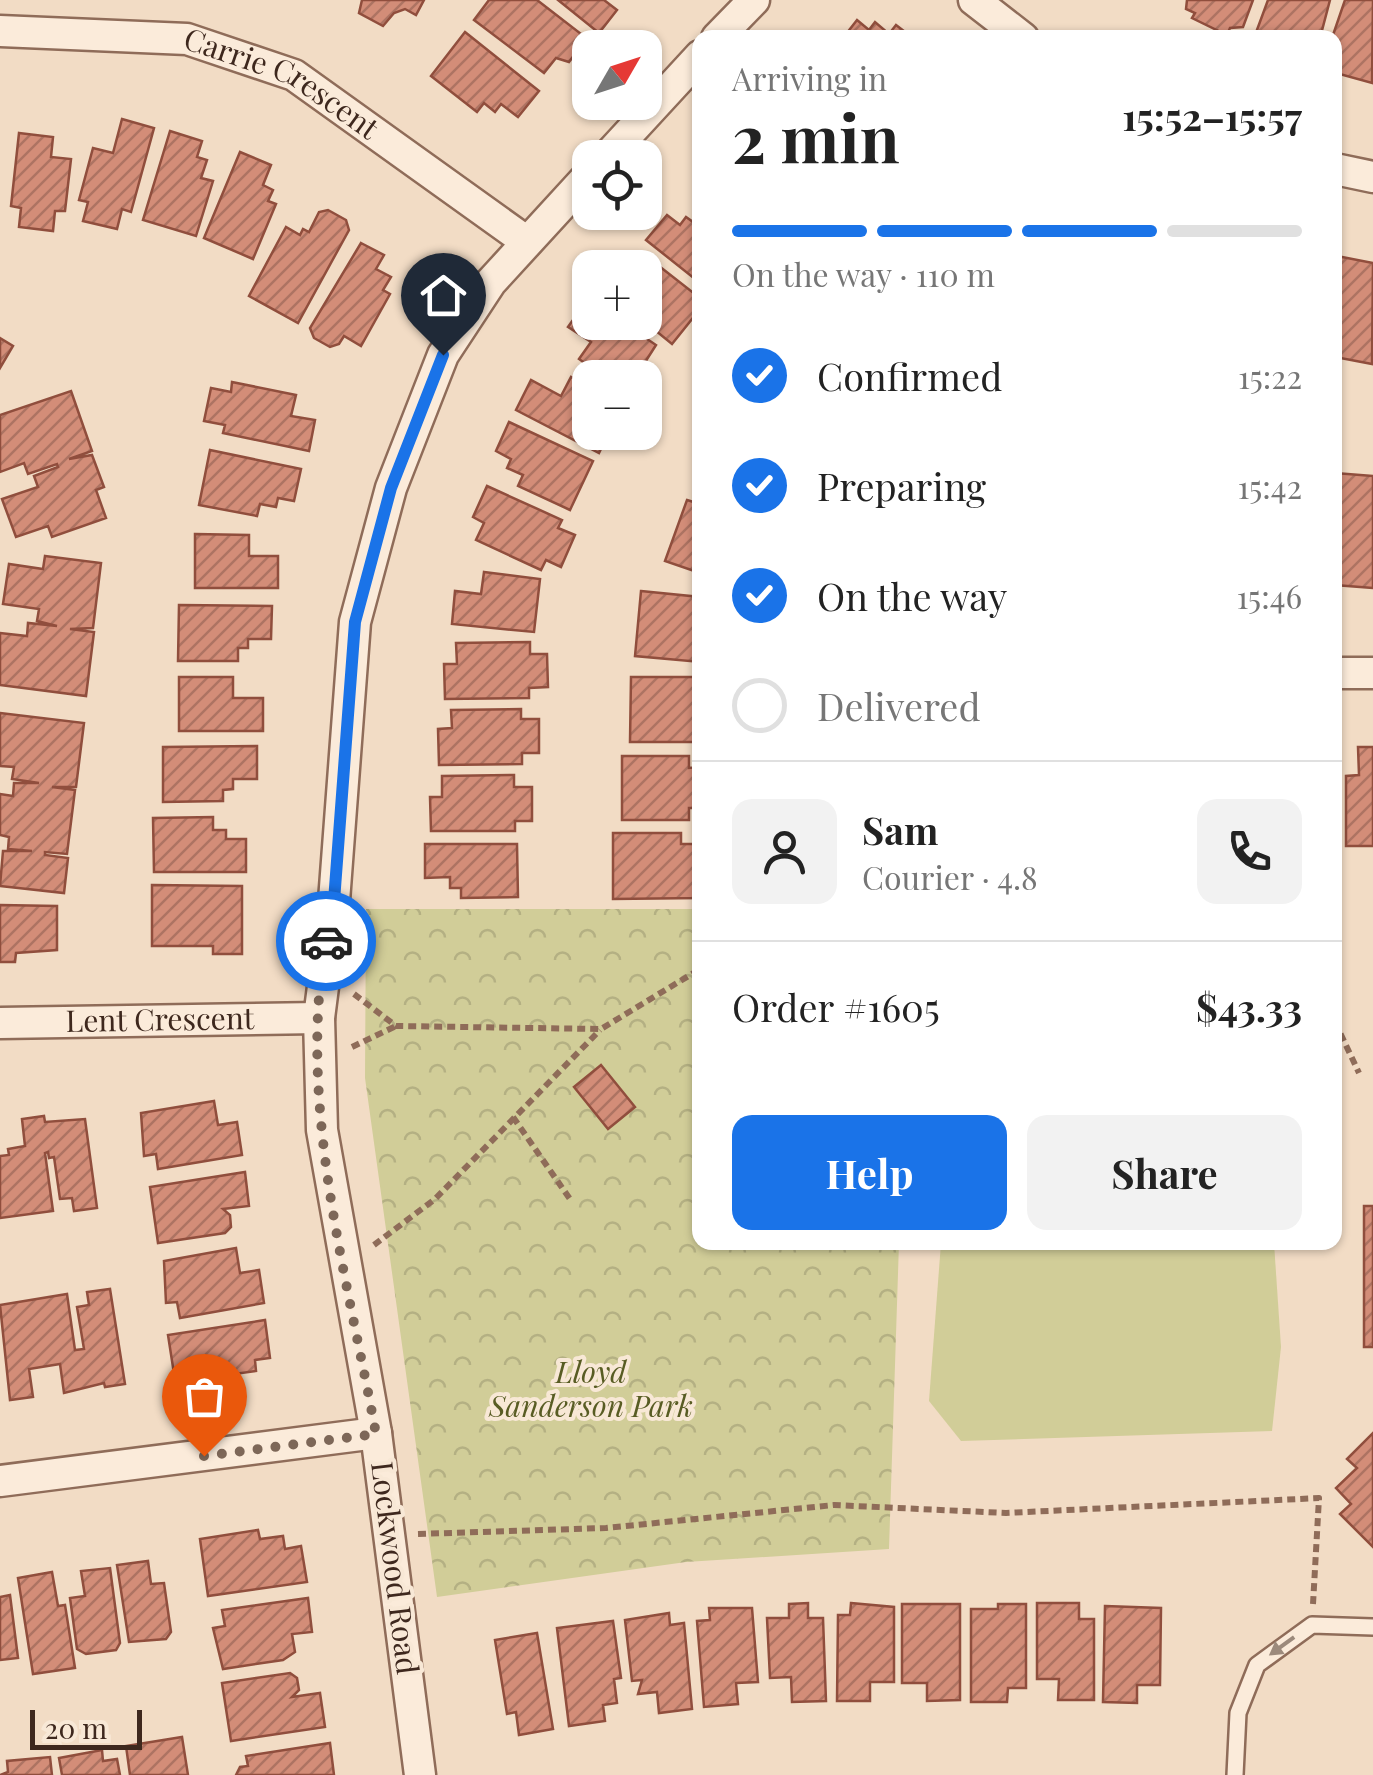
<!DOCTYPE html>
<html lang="en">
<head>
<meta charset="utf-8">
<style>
  :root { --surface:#fff; --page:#f2f2f2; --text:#222; --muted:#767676; --line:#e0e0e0; --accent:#1a73e8 }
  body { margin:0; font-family:"Playfair Display",serif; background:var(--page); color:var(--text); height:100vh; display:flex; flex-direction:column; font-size:38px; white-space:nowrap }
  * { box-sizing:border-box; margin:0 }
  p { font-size:32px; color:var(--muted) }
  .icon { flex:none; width:55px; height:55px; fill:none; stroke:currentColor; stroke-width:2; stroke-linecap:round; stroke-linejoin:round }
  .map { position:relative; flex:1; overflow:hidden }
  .details { position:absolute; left:692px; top:30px; width:650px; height:1220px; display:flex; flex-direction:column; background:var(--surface); border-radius:20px; box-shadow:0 2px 8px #0004 }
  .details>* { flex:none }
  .needle { width:65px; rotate:51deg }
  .controls { position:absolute; left:572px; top:30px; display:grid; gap:20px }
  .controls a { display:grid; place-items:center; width:90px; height:90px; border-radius:20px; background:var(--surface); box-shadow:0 2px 8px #0004; font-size:50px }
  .scale { position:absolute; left:30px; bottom:25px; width:112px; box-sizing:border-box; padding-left:10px; border:5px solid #3e281e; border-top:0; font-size:28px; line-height:35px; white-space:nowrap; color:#3e281e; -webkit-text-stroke:8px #f8e8d6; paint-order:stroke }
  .pin { position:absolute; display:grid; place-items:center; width:85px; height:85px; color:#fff; margin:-102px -42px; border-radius:50% 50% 50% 0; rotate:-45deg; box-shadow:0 0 10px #0007 }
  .pin .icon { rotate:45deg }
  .courier { position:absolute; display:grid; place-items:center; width:100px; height:100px; margin:-50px; border:8px solid #1a73e8; border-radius:50%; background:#fff; color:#222; box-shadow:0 2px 12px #0007 }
  .headline em { font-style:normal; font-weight:700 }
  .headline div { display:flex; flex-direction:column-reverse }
  .headline { display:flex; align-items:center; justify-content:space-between; height:170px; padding:0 40px }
  h1 { font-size:65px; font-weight:700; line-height:75px }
  .bar { display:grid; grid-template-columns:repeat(4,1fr); gap:15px 10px; align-content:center; height:120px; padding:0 40px }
  .bar i { height:12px; border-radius:8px; background:var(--line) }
  .bar .on { background:var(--accent) }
  .bar p { grid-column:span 4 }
  .line { display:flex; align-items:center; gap:25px; padding:0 40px; border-top:2px solid var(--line) }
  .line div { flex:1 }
  .round { display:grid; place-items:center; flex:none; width:105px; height:105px; border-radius:20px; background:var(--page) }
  ol { padding:0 40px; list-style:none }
  li { display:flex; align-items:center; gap:30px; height:110px }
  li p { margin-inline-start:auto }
  li .icon { padding:10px; border-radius:50%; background:var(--accent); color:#fff; stroke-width:4 }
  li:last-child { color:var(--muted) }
  li i { width:55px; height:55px; border:5px solid var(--line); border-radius:50% }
  .button { display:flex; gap:20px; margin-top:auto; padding:20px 40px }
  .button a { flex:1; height:115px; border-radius:20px; background:var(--accent); color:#fff; font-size:40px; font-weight:700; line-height:115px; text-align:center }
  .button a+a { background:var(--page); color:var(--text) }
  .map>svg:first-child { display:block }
  .park { fill:url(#park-crowns) }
  .pitch { fill:#d1cd98 }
  .building { fill:url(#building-hatch); stroke:#904e3d; stroke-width:2.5 }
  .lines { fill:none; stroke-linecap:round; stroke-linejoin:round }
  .service-casing { stroke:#8f6c59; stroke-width:20 }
  .minor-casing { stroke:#8f6c59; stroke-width:35 }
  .path { stroke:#8f6c59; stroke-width:6; stroke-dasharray:8 5; stroke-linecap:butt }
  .service { stroke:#fbebda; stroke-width:15 }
  .minor { stroke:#fbebda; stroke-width:30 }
  .oneway { fill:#9c8a7c }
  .done { stroke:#7d6758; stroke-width:10; stroke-dasharray:0 18 }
  .route { stroke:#1a73e8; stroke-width:12 }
  .labels { text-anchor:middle; stroke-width:8; stroke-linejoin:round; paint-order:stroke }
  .street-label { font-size:30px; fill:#3e281e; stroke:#f8e8d6 }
  .park-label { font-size:30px; font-style:italic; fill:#585c23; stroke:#f8e8d6 }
</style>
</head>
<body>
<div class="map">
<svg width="1373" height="1775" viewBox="0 0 1373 1775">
  <defs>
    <pattern id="park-crowns" width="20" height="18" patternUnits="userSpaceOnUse" patternTransform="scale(2.5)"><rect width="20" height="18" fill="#d1cd98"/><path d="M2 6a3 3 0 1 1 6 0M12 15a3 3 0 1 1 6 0" fill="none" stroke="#b4b083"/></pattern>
    <pattern id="building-hatch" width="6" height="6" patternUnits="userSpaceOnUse" patternTransform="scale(2.5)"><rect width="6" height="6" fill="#d38d78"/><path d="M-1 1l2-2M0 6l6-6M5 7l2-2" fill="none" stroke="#ad7362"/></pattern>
  </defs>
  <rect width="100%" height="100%" fill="#f2dcc5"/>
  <!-- park -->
  <polygon class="park" points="366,909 700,909 700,1242 899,1243 889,1549 686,1562 437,1597 365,1078"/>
  <!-- pitch -->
  <polygon class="pitch" points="941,1243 1274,1243 1281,1347 1272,1431 961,1441 929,1401"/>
  <!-- building -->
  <g class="building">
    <polygon points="362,0 424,0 416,15 405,9 394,13 383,26 359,13"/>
    <polygon points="489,0 537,0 585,37 585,41 569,62 556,58 544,73 474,20"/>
    <polygon points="558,0 604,0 617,10 599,33"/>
    <polygon points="1253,0 1243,27 1230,28 1227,35 1192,18 1195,13 1186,9 1187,0"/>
    <polygon points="1268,0 1330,0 1320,38 1254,38"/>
    <polygon points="1345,0 1373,0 1372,83 1336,73 1332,38"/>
    <polygon points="857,20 869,30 875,22 889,34 896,25 913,38 843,38"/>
    <polygon points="465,32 539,91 518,117 501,104 495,112 484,103 477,112 431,76"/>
    <polygon points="122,119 154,128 131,212 122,209 117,229 83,221 88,202 79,200 93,148 113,153"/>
    <polygon points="170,131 202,141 197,157 207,160 201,178 213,181 196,236 143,220"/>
    <polygon points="19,133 53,137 51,157 71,159 65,211 55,211 53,231 19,227 21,208 11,206"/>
    <polygon points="240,152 271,165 263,185 273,190 268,201 276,204 253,259 204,238"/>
    <polygon points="328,210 346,220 349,230 298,323 249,296 286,227 300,235 303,229 309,232 319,212"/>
    <polygon points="667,215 680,225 686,217 700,227 700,283 646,240"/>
    <polygon points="361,243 384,255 376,269 391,277 383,290 390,294 361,346 344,336 339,344 330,347 314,338 310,328"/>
    <polygon points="1337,256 1373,263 1372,364 1335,357"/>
    <polygon points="659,266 700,298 700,309 672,344 645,322 645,281"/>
    <polygon points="588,299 590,322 622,322 656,345 635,378 606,378 579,359 591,342 568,327"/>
    <polygon points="0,338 13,346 0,368"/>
    <polygon points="571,377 590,386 590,432 609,432 599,453 516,410 531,380 561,396"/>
    <polygon points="232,382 296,395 291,416 315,420 309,451 223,433 225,425 204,421 211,388 231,392"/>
    <polygon points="71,391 92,451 69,459 92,455 104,487 96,490 106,518 52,537 48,526 16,537 2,499 38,487 34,476 58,467 57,464 28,474 24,463 0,472 0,415"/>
    <polygon points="509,422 593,461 570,510 518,486 523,475 507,468 511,459 496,451"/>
    <polygon points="210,450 301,469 294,501 278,498 276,507 260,504 257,516 199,505"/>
    <polygon points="1335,473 1373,476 1373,588 1335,585"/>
    <polygon points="487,486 562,520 558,528 575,535 561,567 546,560 541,570 476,540 484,523 473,517"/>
    <polygon points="687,500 700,504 700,573 665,561"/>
    <polygon points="195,534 249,535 249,556 278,556 278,588 195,588"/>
    <polygon points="45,556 101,563 93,628 70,629 94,632 86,696 0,685 0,633 27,636 28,623 57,626 37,621 39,609 3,604 9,564 43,569"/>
    <polygon points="484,572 540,579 534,632 452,624 455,591 481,594"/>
    <polygon points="641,591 700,597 700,662 635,656"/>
    <polygon points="179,605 272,606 271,639 248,639 248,648 238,648 238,661 178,661"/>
    <polygon points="530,642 530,654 547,654 548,687 529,688 529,698 445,699 444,664 457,664 456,643"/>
    <polygon points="179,677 233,677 233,698 263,698 263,731 179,731"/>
    <polygon points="631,677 700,677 700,742 630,742"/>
    <polygon points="521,709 521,719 539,719 539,753 522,753 522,764 439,765 438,729 452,728 451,710"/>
    <polygon points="0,713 84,723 76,787 52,787 75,790 67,854 45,852 45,855 68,858 64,893 0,886 3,851 32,851 8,849 9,837 0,835 0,794 13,796 14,783 39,783 12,779 14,767 0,766"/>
    <polygon points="257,746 257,779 233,779 233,789 223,790 223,801 163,802 163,747"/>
    <polygon points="1358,747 1373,747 1373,846 1346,846 1346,776 1359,775"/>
    <polygon points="622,756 689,756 689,768 700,767 700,808 689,808 689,820 622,820"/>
    <polygon points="514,775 514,787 532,787 532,821 515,821 515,831 431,831 430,797 442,797 442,776"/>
    <polygon points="213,817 213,830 226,830 226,839 246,839 246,872 154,872 153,818"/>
    <polygon points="613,833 681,833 681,844 700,844 700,898 613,899"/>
    <polygon points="425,844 517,844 518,897 461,898 461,888 450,888 450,877 425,878"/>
    <polygon points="152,885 242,886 242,954 213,954 213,946 152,946"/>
    <polygon points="0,905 57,906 57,950 16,953 15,962 0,962"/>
    <polygon points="601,1065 635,1107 608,1129 574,1087"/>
    <polygon points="214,1101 218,1125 237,1122 242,1155 158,1169 156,1154 144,1156 141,1113"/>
    <polygon points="44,1116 45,1122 85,1119 97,1208 74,1211 72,1198 60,1199 54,1157 49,1158 48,1152 45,1153 53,1211 0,1218 0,1156 9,1155 8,1149 25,1146 22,1119"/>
    <polygon points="245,1172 249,1206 223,1209 230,1215 231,1227 225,1233 158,1243 150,1187"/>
    <rect x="1364" y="1206" width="9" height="141"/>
    <polygon points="236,1248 240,1273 259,1270 264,1303 180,1318 177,1302 166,1303 164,1261"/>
    <polygon points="110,1289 125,1384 105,1387 104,1383 64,1393 60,1364 29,1369 33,1397 10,1400 0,1305 67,1294 75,1350 84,1349 77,1307 89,1305 87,1292"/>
    <polygon points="265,1320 270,1358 255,1360 256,1371 234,1374 235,1384 177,1393 168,1335"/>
    <polygon points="1373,1433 1373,1547 1340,1514 1351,1504 1336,1488 1357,1468 1347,1459"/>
    <polygon points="258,1530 260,1539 283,1536 285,1549 301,1546 307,1582 208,1596 200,1539"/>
    <polygon points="148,1561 151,1584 164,1583 171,1632 166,1639 129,1642 117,1565"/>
    <polygon points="110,1568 120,1643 116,1650 86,1654 77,1649 70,1598 85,1596 81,1571"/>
    <polygon points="52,1572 58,1606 65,1605 75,1668 33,1674 18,1578"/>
    <polygon points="10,1595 18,1658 0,1660 0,1597"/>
    <polygon points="308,1598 312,1632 292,1634 295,1652 283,1660 223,1669 213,1628 225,1626 222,1610"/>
    <polygon points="808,1603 808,1618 823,1618 826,1701 792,1702 791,1677 770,1678 767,1618 789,1618 789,1604"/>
    <polygon points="851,1603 894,1607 894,1682 870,1682 870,1701 837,1701 838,1615 850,1615"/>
    <polygon points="1037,1603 1079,1603 1079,1619 1094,1619 1094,1700 1058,1700 1059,1679 1037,1679"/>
    <polygon points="902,1604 960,1604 960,1700 927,1701 927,1683 902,1683"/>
    <polygon points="998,1604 1026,1604 1026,1688 1008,1688 1007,1702 971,1702 971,1609 998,1609"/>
    <polygon points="1105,1606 1161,1608 1160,1685 1137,1685 1137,1703 1103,1702"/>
    <polygon points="709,1608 752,1608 758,1682 736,1683 738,1704 704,1707 697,1621 710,1620"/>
    <polygon points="669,1613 670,1625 684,1623 692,1709 659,1713 657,1692 638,1694 642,1680 632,1681 625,1620"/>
    <polygon points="613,1621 621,1678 614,1679 617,1703 603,1705 605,1721 569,1726 557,1628"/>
    <polygon points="537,1633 553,1729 519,1735 516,1712 507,1714 495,1640"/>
    <polygon points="290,1673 297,1678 299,1690 292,1697 320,1693 325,1727 231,1741 222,1683"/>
    <polygon points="182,1737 188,1775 130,1775 126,1746"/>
    <polygon points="330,1743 334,1775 236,1775 240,1767 248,1766 246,1756"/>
    <polygon points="102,1750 103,1761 117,1759 120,1775 62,1775 59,1758"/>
    <polygon points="50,1757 52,1775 0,1775 8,1772 7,1761"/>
  </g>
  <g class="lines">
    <defs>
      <polyline id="service" points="1235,1775 1238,1713 1257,1665 1312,1625 1373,1627"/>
      <g id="minor">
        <polyline points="974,0 1023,38"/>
        <path id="s1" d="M0,31L187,39L294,75L527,242"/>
        <polyline points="717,38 754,0"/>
        <polyline points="606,158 700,56"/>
        <polyline points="1335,169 1373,177"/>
        <polyline points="1335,673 1373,673"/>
        <path id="s2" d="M0,1023L319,1018"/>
        <polyline points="0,1481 376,1433"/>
        <polyline points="420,1775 376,1433 322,1130 319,1018 334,901 355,622 391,488 443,355 491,282 590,174"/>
      </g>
    </defs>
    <!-- service casing -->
    <use href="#service" class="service-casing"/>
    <!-- minor casing -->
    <use href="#minor" class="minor-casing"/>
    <!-- path -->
    <g class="path">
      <polyline points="354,994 396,1026 601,1029 700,969"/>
      <polyline points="1335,1022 1359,1073"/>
      <polyline points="352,1047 396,1026"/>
      <polyline points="513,1117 572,1202"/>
      <polyline points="374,1245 435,1199 600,1030"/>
      <polyline points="418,1534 606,1528 834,1505 1006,1513 1319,1498 1313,1604"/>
    </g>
    <!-- service -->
    <use href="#service" class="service"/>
    <!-- minor -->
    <use href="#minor" class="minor"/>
  </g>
  <!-- one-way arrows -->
  <defs><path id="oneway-solid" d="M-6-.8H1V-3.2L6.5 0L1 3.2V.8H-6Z" transform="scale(2.5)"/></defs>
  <use class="oneway" href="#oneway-solid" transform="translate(1282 1646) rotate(144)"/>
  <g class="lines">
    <!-- done -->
    <path class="done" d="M204,1456L376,1434C347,1275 297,1103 326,941"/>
    <!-- route -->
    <polyline class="route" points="326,941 334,901 355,622 391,488 443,355"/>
  </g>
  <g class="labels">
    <!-- street labels -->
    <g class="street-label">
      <text dy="10" stroke="none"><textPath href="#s1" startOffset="292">Carrie Crescent</textPath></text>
      <text dy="10" stroke="none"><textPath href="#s2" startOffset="160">Lent Crescent</textPath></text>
      <text transform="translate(394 1568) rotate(83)" y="10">Lockwood Road</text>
    </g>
    <!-- park labels -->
    <g class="park-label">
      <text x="591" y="1383">Lloyd<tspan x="591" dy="34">Sanderson Park</tspan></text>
    </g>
  </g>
</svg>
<div class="controls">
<a><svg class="needle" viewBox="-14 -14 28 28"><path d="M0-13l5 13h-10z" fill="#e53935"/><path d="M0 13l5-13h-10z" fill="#767676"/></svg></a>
<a><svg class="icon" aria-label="locate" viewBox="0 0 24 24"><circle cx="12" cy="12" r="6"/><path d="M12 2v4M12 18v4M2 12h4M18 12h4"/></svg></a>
<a>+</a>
<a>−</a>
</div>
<div class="scale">20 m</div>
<div class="pin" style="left:204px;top:1456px;background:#ea580c"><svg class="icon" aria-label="bag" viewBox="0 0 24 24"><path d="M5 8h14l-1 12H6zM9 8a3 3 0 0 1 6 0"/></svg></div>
<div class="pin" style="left:443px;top:355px;background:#1f2937"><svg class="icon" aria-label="home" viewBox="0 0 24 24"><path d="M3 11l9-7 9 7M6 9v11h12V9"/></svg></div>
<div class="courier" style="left:326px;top:941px"><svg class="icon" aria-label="car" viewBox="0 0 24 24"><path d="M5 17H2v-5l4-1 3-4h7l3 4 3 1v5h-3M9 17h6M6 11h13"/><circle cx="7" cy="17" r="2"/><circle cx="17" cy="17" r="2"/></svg></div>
<section class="details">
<div class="headline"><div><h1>2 min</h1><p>Arriving in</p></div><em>15:52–15:57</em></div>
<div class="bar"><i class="on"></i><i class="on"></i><i class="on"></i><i></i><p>On the way · 110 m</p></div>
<ol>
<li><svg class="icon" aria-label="check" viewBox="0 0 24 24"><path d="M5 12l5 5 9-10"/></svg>Confirmed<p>15:22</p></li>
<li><svg class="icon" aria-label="check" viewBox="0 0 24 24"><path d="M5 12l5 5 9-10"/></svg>Preparing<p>15:42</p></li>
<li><svg class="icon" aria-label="check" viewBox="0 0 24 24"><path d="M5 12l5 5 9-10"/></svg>On the way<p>15:46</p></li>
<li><i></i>Delivered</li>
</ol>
<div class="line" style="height:180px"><a class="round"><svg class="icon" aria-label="person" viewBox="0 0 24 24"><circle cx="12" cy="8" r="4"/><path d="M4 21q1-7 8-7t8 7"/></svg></a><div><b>Sam</b><p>Courier · 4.8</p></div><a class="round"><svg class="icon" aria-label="phone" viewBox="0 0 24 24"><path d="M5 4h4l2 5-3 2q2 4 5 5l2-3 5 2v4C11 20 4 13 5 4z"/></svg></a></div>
<div class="line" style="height:130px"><div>Order #1605</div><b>$43.33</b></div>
<div class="button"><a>Help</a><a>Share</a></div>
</section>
</div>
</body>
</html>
